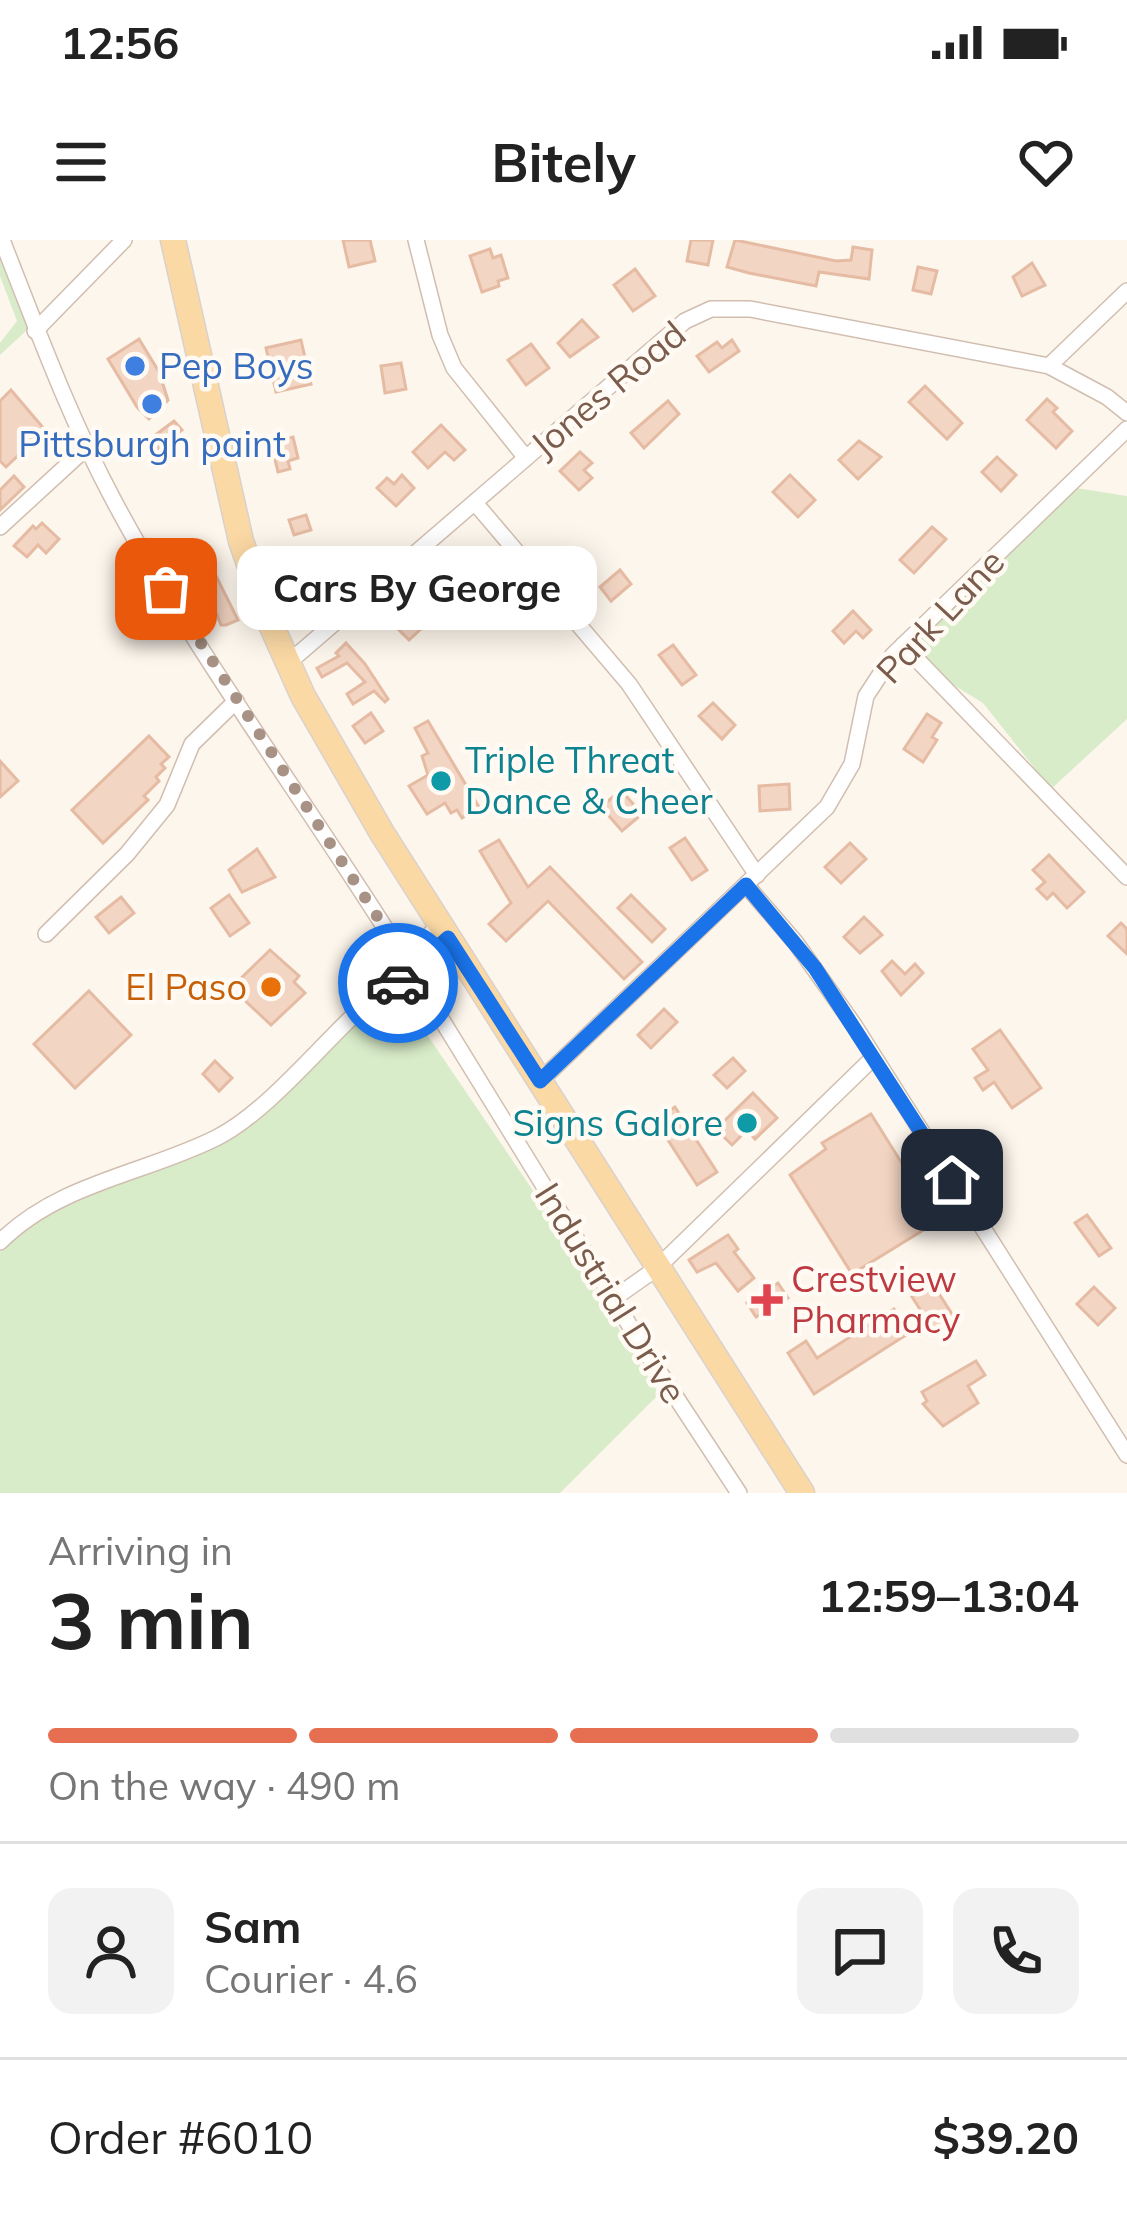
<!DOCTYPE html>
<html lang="en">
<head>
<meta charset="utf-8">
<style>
  :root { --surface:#fff; --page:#f2f2f2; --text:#222; --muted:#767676; --line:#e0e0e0; --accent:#e76f51 }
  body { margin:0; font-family:Mulish,sans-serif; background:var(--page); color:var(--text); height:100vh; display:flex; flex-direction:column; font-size:45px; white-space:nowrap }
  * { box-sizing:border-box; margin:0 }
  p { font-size:39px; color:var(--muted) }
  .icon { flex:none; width:66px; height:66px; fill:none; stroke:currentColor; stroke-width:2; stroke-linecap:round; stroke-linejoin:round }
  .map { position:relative; height:1253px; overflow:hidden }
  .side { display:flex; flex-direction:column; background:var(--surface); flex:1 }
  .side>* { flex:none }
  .pin { position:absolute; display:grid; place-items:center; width:102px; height:102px; color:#fff; margin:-51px; border-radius:24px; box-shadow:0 6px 18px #0006 }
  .courier { position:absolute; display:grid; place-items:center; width:120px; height:120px; margin:-60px; border:9px solid #1a73e8; border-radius:50%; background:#fff; color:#222; box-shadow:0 3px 15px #0007 }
  .bubble { position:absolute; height:84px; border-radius:24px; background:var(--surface); box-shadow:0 6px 30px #0003; font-size:39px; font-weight:700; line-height:84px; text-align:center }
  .summary em { font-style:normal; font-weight:700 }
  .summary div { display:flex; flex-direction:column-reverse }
  .summary { display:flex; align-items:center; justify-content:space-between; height:204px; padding:0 48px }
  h1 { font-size:78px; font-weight:700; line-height:90px }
  .bar { display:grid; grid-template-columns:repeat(4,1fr); gap:18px 12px; align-content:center; height:144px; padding:0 48px }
  .bar i { height:15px; border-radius:9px; background:var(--line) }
  .bar .on { background:var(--accent) }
  .bar p { grid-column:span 4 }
  .line { display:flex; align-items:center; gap:30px; padding:0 48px; border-top:3px solid var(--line) }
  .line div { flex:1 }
  .round { display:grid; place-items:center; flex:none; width:126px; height:126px; border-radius:24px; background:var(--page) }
  .status { display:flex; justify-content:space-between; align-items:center; height:84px; padding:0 60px; background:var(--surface); direction:ltr }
  .status svg { height:33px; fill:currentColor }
  header { display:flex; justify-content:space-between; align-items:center; height:156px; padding:0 48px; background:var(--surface); font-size:54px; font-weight:700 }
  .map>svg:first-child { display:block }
  .green { fill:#d8ecc9 }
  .building { fill:#f3d5c3; stroke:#e6bba3; stroke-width:3 }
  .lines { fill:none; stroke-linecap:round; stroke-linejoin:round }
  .street-casing { stroke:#d1beb0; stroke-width:18 }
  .primary-casing { stroke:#dad1cd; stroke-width:27 }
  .street { stroke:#fff; stroke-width:15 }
  .primary { stroke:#fbd9a5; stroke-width:24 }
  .done { stroke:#a89285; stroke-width:12; stroke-dasharray:0 21.6 }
  .route { stroke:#1a73e8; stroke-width:15 }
  .shop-dot { fill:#3f7fe0; stroke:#fffaf3; stroke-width:4.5 }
  .culture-dot { fill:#0f9aa8; stroke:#fffaf3; stroke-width:4.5 }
  .food-dot { fill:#e8710a; stroke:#fffaf3; stroke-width:4.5 }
  .health-dot { fill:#e0444e; stroke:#fffaf3; stroke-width:4.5 }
  .labels { text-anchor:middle; stroke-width:9; stroke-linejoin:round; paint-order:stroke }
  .shop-label { font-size:36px; fill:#366cbe; stroke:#fffaf3; text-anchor:start }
  .street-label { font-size:36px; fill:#7a5c4d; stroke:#fffaf3 }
  .culture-label { font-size:36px; fill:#0d838f; stroke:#fffaf3; text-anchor:start }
  .food-label { font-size:36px; fill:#c56008; stroke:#fffaf3; text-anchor:end }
  .health-label { font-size:36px; fill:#be3a42; stroke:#fffaf3; text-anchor:start }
</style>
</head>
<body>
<div class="status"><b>12:56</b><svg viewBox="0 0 49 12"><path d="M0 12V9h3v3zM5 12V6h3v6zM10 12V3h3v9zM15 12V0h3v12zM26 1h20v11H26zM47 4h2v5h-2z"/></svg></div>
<header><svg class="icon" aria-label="menu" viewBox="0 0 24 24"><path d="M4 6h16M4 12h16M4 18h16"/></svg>Bitely<svg class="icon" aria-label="heart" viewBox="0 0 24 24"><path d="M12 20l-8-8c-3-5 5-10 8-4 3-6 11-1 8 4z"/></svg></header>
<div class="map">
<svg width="1127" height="1253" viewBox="0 0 1127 1253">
  <rect width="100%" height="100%" fill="#fdf6ec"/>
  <!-- green -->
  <g class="green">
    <polygon points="0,12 28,89 0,115 0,103 17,81 0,36"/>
    <polygon points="1076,248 1127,256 1127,479 1051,549 983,463 942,438 913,407"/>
    <polygon points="396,749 538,958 659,1154 560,1253 0,1253 0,1012 34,981 83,956 219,904"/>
  </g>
  <!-- building -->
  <g class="building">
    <polygon points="343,0 370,0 375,21 349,27"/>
    <polygon points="691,0 713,0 708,25 687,21"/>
    <polygon points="735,0 836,21 851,20 853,7 872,10 869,39 819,32 816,46 749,33 727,27"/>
    <polygon points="490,9 493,18 501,15 508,38 498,41 499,46 482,52 470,16"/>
    <polygon points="1032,23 1045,45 1022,56 1013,37"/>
    <polygon points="918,27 937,31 931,54 913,50"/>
    <polygon points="635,29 655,56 633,71 614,45"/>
    <polygon points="582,80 598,97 570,117 558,103"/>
    <polygon points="139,99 159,132 168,160 149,179 137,167 108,119"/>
    <polygon points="301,100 311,144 276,152 266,108"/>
    <polygon points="732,100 739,111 709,132 697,116 717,102 722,108"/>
    <polygon points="531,104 549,128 526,145 508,120"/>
    <polygon points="401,123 406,149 385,153 381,126"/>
    <polygon points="925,146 962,183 947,199 909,162"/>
    <polygon points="11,150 45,190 6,227 0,221 0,161"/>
    <polygon points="1047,159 1057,168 1053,172 1072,191 1056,208 1027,180"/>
    <polygon points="668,161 679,174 644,208 631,193"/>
    <polygon points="174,181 182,190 158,209 150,199"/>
    <polygon points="441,185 465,210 454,220 445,212 428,228 413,212"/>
    <polygon points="293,197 298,218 288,221 290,229 278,232 271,203"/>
    <polygon points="859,201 881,217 858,239 839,220"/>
    <polygon points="580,212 592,223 584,230 592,238 579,250 560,231"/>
    <polygon points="997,217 1016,235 1001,251 982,232"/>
    <polygon points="402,235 414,248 396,266 377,248 387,238 394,244"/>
    <polygon points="790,235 815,260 798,277 773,252"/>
    <polygon points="14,236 24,247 0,270 0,250"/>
    <polygon points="306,275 311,290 294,295 289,280"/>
    <polygon points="42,283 59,299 46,313 38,305 27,317 14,306 33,286 36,289"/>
    <polygon points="932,287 946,299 914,333 900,320"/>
    <polygon points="496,309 508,324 479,347 467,333"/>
    <polygon points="348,319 351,328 334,334 337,343 312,352 303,327 316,322 319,329"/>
    <polygon points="208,320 238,380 226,385 221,385 209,355 192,330"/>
    <polygon points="620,330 631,344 611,361 600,347"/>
    <polygon points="422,364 434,377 409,400 397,388"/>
    <polygon points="853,371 871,390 863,398 856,391 844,403 833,391"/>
    <polygon points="346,403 365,424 388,459 385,462 374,451 353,464 347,454 365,442 347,423 322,437 317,428 339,416 336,413"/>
    <polygon points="673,405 696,435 682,445 659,415"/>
    <polygon points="713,463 735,485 722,499 699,476"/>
    <polygon points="371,473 383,491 365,503 353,486"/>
    <polygon points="927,474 941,483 932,497 937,500 923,522 904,509"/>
    <polygon points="428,481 479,567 462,578 457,570 451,573 445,563 427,574 409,546 428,535 422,516 428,513 415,488"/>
    <polygon points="149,496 169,517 161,524 165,528 156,537 159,541 144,556 148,560 103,603 72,570"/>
    <polygon points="0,521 18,541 0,557"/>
    <polygon points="789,544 790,569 760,571 759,546"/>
    <polygon points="621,550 642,574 622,591 601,567"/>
    <polygon points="685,598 707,630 692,640 670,608"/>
    <polygon points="499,600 528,647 550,627 642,722 624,739 548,661 506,701 489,684 511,663 480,611"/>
    <polygon points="850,603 866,619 841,643 825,627"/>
    <polygon points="257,609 275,637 242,652 229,630"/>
    <polygon points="1049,615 1084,652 1067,668 1053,653 1047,659 1037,649 1045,642 1033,630"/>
    <polygon points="229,655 249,683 230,696 211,668"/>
    <polygon points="631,655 665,689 652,702 618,668"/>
    <polygon points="121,657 134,673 109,693 96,677"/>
    <polygon points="864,677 882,695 860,713 844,697"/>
    <polygon points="1121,683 1127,689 1127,714 1108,696"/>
    <polygon points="270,710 299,736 294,742 305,753 271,785 239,755 245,751 237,742"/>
    <polygon points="892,721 905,734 915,724 923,733 901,755 882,731"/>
    <polygon points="89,751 131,795 75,848 34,804"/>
    <polygon points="664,769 677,782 651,808 638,795"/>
    <polygon points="1000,790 1041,848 1012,868 994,842 983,850 975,838 988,830 973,809"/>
    <polygon points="733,818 745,831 727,848 714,835"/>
    <polygon points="215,821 232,838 219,851 203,834"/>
    <polygon points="753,853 777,878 755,899 747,890 732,905 716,889"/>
    <polygon points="675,867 717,932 697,945 655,880"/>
    <polygon points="871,874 938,981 852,1034 790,935 826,909 822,903"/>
    <polygon points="1087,975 1111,1008 1099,1016 1075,983"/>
    <polygon points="728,995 738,1009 734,1012 754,1038 738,1051 716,1023 697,1032 689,1020"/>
    <polygon points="778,1043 788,1058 756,1077 747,1063"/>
    <polygon points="932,1043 956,1080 936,1094 912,1057"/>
    <polygon points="1094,1047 1115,1068 1098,1085 1077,1064"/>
    <polygon points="894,1069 909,1093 814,1154 788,1113 806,1101 817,1118"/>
    <polygon points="976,1121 985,1135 968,1146 978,1163 943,1186 923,1164 927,1161 922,1152"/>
  </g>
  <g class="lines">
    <defs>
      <g id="street">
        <path d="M2,0C37,89 69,177 114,261C199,420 309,565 404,718"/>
        <polyline points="416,0 440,95 454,128 526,218"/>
        <polyline points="35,91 124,0"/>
        <polyline points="1049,126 1127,51"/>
        <polyline points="476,264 629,444 757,635"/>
        <polyline points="0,287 86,208"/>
        <polyline points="903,405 1127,637"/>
        <polyline points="288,423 685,81 711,69 750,69 1049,126 1107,157 1127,173"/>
        <polyline points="746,645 796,703 854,785 1127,1215"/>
        <polyline points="46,694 127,614 167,565 192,504 236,461"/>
        <path d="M395,746C409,760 427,762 440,777L641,1104L739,1253"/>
        <polyline points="355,774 361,758 440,685"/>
        <polyline points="540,841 827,567 852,524 866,456 893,415 1127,189"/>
        <path d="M0,1002C59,943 144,934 216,898C263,875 316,811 355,774L370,769L448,698"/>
        <polyline points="613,1059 657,1028 873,818"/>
      </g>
      <polyline id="primary" points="173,0 241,301 268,378 303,456 382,593 802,1253"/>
    </defs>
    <!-- street casing -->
    <use href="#street" class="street-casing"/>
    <!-- primary casing -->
    <use href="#primary" class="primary-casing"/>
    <!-- street -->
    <use href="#street" class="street"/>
    <!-- primary -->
    <use href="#primary" class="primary"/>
  </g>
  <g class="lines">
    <!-- done -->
    <polyline class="done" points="166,349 404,718 361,758 355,775 370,769 398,743"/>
    <!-- route -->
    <polyline class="route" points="398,743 448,698 540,841 746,645 815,728 952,940"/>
  </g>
  <!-- markers -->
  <g class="shop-dot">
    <circle cx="135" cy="126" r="12"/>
    <circle cx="152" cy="164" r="12"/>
  </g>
  <g class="culture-dot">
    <circle cx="441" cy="541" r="12"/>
    <circle cx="747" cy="883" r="12"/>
  </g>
  <circle class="food-dot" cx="271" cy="747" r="12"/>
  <path class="health-dot" d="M761 1042h12v12h12v12h-12v12h-12v-12h-12v-12h12z"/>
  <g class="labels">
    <!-- shop labels -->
    <g class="shop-label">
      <text x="159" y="139">Pep Boys</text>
      <text x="152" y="217" text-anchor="middle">Pittsburgh paint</text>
    </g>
    <!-- street labels -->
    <g class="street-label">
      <text transform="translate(608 149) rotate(-40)" y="13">Jones Road</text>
      <text transform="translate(940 376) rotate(-47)" y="13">Park Lane</text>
      <text transform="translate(611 1053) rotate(58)" y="13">Industrial Drive</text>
    </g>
    <!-- culture labels -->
    <g class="culture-label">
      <text x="465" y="533">Triple Threat<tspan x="465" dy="41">Dance &amp; Cheer</tspan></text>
      <text x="723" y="896" text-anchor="end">Signs Galore</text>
    </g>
    <!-- food labels -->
    <g class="food-label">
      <text x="247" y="760">El Paso</text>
    </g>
    <!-- health labels -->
    <g class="health-label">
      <text x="791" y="1052">Crestview<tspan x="791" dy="41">Pharmacy</tspan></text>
    </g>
  </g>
</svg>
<div class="pin" style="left:166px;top:349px;background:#ea580c"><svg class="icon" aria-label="bag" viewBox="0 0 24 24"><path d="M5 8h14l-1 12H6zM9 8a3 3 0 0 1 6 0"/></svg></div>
<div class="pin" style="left:952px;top:940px;background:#1f2937"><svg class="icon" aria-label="home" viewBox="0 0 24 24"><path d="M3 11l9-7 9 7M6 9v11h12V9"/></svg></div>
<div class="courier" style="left:398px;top:743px"><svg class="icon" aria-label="car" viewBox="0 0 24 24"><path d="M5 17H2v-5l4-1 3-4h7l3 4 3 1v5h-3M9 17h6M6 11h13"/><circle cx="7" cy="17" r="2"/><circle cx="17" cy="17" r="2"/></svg></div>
<div class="bubble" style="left:237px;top:306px;width:360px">Cars By George</div>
</div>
<section class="side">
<div class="summary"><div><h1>3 min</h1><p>Arriving in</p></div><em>12:59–13:04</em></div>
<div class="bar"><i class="on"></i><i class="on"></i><i class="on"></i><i></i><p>On the way · 490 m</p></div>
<div class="line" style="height:216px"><a class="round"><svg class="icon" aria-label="person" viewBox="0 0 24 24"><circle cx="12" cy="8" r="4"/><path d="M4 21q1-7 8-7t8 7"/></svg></a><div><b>Sam</b><p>Courier · 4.6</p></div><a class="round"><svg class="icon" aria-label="chat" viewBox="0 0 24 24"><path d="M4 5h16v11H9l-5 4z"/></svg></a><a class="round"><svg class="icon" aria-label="phone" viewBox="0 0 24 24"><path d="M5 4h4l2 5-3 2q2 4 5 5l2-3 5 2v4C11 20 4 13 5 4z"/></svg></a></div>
<div class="line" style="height:156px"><div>Order #6010</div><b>$39.20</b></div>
</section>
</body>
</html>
